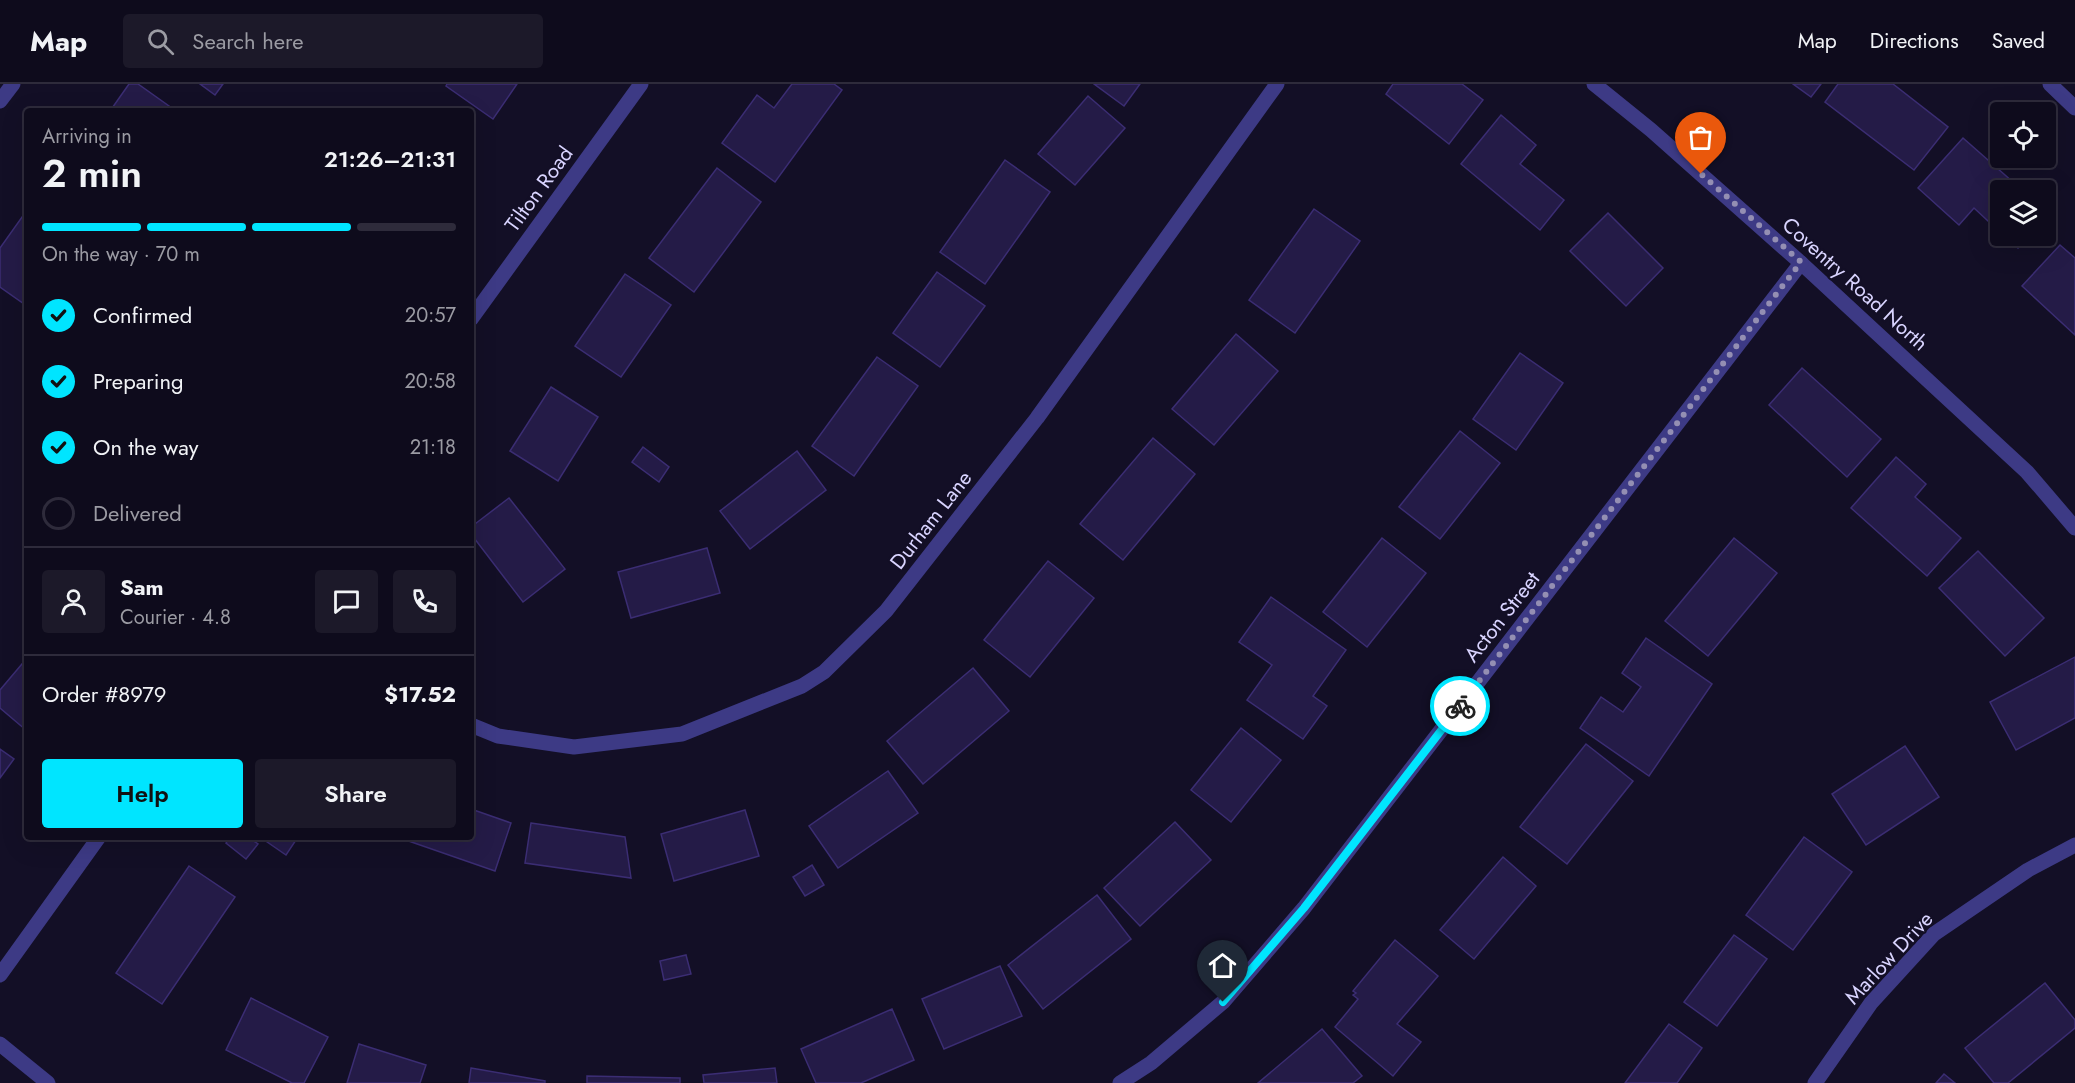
<!DOCTYPE html>
<html lang="en">
<head>
<meta charset="utf-8">
<style>
  :root { --surface:#0e0b1c; --page:#1c1929; --text:#f1f3f6; --muted:#9b9ba3; --line:#2e2b3b; --accent:#00e5ff }
  body { margin:0; font-family:Jost,sans-serif; background:var(--page); color:var(--text); height:100vh; display:flex; flex-direction:column; font-size:22px; white-space:nowrap }
  * { box-sizing:border-box; margin:0 }
  p { font-size:20px; color:var(--muted) }
  .icon { flex:none; width:33px; height:33px; fill:none; stroke:currentColor; stroke-width:2; stroke-linecap:round; stroke-linejoin:round }
  .map { position:relative; flex:1; overflow:hidden }
  .details { position:absolute; left:24px; top:24px; width:450px; height:732px; display:flex; flex-direction:column; background:var(--surface); border-radius:6px; box-shadow:0 6px 24px #0002,0 0 0 2px var(--line) }
  .details>* { flex:none }
  .buttons { position:absolute; left:1990px; top:18px; display:grid; gap:12px }
  .buttons a { display:grid; place-items:center; width:66px; height:66px; border-radius:6px; background:var(--surface); box-shadow:0 6px 24px #0002,0 0 0 2px var(--line); font-size:30px }
  .pin { position:absolute; display:grid; place-items:center; width:51px; height:51px; color:#fff; margin:-62px -26px; border-radius:50% 50% 50% 0; rotate:-45deg; box-shadow:0 0 6px #0007 }
  .pin .icon { rotate:45deg }
  .courier { position:absolute; display:grid; place-items:center; width:60px; height:60px; margin:-30px; border:4px solid #00e5ff; border-radius:50%; background:#fff; color:#222; box-shadow:0 2px 8px #0007 }
  .overview em { font-style:normal; font-weight:600 }
  .overview div { display:flex; flex-direction:column-reverse }
  .overview { display:flex; align-items:center; justify-content:space-between; height:102px; padding:0 18px }
  h1 { font-size:39px; font-weight:600; line-height:45px }
  .bar { display:grid; grid-template-columns:repeat(4,1fr); gap:9px 6px; align-content:center; height:72px; padding:0 18px }
  .bar i { height:8px; border-radius:4px; background:var(--line) }
  .bar .active { background:var(--accent) }
  .bar p { grid-column:span 4 }
  .line { display:flex; align-items:center; gap:15px; padding:0 18px; border-top:2px solid var(--line) }
  .line div { flex:1 }
  .round { display:grid; place-items:center; flex:none; width:63px; height:63px; border-radius:6px; background:var(--page) }
  ol { padding:0 18px; list-style:none }
  li { display:flex; align-items:center; gap:18px; height:66px }
  li p { margin-inline-start:auto }
  li .icon { padding:6px; border-radius:50%; background:var(--accent); color:#111; stroke-width:4 }
  li:last-child { color:var(--muted) }
  li i { width:33px; height:33px; border:3px solid var(--line); border-radius:50% }
  .button { display:flex; gap:12px; margin-top:auto; padding:12px 18px }
  .button a { flex:1; height:69px; border-radius:6px; background:var(--accent); color:#111; font-size:24px; font-weight:600; line-height:69px; text-align:center }
  .button a+a { background:var(--page); color:var(--text) }
  header { display:flex; align-items:center; gap:36px; box-sizing:border-box; height:84px; padding:0 30px; background:var(--surface); border-bottom:2px solid var(--line) }
  header strong { font-size:28px }
  nav { display:flex; gap:33px; margin-inline-start:auto; font-size:21px }
  .search { width:420px; height:54px; background:var(--page); display:flex; align-items:center; gap:15px; box-sizing:border-box; padding:0 21px; border-radius:6px; color:var(--muted); font-size:22px }
  .map>svg:first-child { display:block }
  .building { fill:#241b47; stroke:#3b2d73; stroke-width:1.5 }
  .lines { fill:none; stroke-linecap:round; stroke-linejoin:round }
  .minor { stroke:#3d3a85; stroke-width:15 }
  .done { stroke:#948fb3; stroke-width:6; stroke-dasharray:0 10.8 }
  .route { stroke:#00e5ff; stroke-width:8 }
  .labels { text-anchor:middle; stroke-width:4.5; stroke-linejoin:round; paint-order:stroke }
  .street-label { font-size:21px; fill:#d9d4ff; stroke:#130f26 }
</style>
</head>
<body>
<header>
<strong>Map</strong>
<div class="search"><svg class="icon" aria-label="search" viewBox="0 0 24 24"><circle cx="10" cy="10" r="6"/><path d="M15 15l6 6"/></svg>Search here</div>
<nav><a>Map</a><a>Directions</a><a>Saved</a></nav>
</header>
<div class="map">
<svg width="2075" height="999" viewBox="0 0 2075 999">
  <rect width="100%" height="100%" fill="#130f26"/>
  <!-- building -->
  <g class="building">
    <polygon points="129,0 138,0 176,27 110,27"/>
    <polygon points="200,0 223,0 215,11"/>
    <polygon points="447,0 517,0 493,35 446,2"/>
    <polygon points="792,0 834,0 842,6 775,98 722,59 757,11 774,24"/>
    <polygon points="1094,0 1140,0 1124,22"/>
    <polygon points="1393,0 1462,0 1483,16 1449,60 1386,10"/>
    <polygon points="1793,0 1821,0 1811,13"/>
    <polygon points="1838,0 1893,0 1948,43 1914,86 1825,18"/>
    <polygon points="1088,12 1125,44 1075,101 1038,70"/>
    <polygon points="1501,31 1536,61 1520,80 1564,116 1540,146 1461,80"/>
    <polygon points="1963,54 2022,106 2001,106 2001,149 1974,124 1959,141 1918,104"/>
    <polygon points="1005,76 1050,108 985,200 940,168"/>
    <polygon points="717,84 761,118 694,208 649,174"/>
    <polygon points="1314,125 1360,157 1295,249 1249,216"/>
    <polygon points="27,126 27,222 0,203 0,164"/>
    <polygon points="1608,129 1663,184 1626,222 1570,167"/>
    <polygon points="2004,152 2029,152 2018,164"/>
    <polygon points="2060,161 2075,174 2075,251 2022,202"/>
    <polygon points="937,188 985,222 940,283 893,249"/>
    <polygon points="625,190 671,221 621,293 575,262"/>
    <polygon points="1236,250 1278,287 1214,361 1172,325"/>
    <polygon points="1520,269 1563,299 1516,366 1473,335"/>
    <polygon points="877,273 918,302 854,392 812,362"/>
    <polygon points="1802,284 1881,355 1847,393 1769,321"/>
    <polygon points="551,303 598,333 558,397 510,367"/>
    <polygon points="1460,347 1500,379 1440,455 1399,423"/>
    <polygon points="1153,354 1195,390 1123,476 1080,440"/>
    <polygon points="643,363 669,383 659,398 632,378"/>
    <polygon points="797,367 826,406 750,465 720,427"/>
    <polygon points="1896,373 1926,400 1915,413 1961,454 1927,492 1851,424"/>
    <polygon points="509,414 565,485 523,518 471,450 471,443"/>
    <polygon points="1382,454 1426,489 1367,563 1323,528"/>
    <polygon points="1734,454 1777,489 1708,572 1665,537"/>
    <polygon points="707,464 720,509 631,534 618,488"/>
    <polygon points="1978,467 2044,534 2005,572 1939,504"/>
    <polygon points="1048,477 1094,514 1030,593 984,556"/>
    <polygon points="1271,513 1346,566 1313,612 1327,622 1303,655 1247,616 1272,581 1239,558"/>
    <polygon points="1646,554 1712,600 1649,692 1580,644 1601,613 1623,628 1641,603 1622,589"/>
    <polygon points="2075,573 2075,634 2016,666 1990,618"/>
    <polygon points="27,574 27,647 0,624 0,606"/>
    <polygon points="973,584 1009,627 923,700 887,657"/>
    <polygon points="1241,644 1281,676 1231,738 1191,706"/>
    <polygon points="1586,660 1633,697 1567,780 1520,743"/>
    <polygon points="1905,662 1939,713 1866,761 1832,710"/>
    <polygon points="0,665 14,675 0,694"/>
    <polygon points="888,687 918,729 838,784 809,742"/>
    <polygon points="471,725 511,739 495,787 397,753 471,753"/>
    <polygon points="745,726 759,772 674,797 661,750"/>
    <polygon points="1175,738 1211,776 1140,842 1104,804"/>
    <polygon points="531,739 625,753 631,794 525,779"/>
    <polygon points="230,753 248,753 258,760 246,775 226,759"/>
    <polygon points="260,753 298,753 286,771"/>
    <polygon points="1804,753 1852,788 1793,866 1746,831"/>
    <polygon points="1503,773 1536,802 1474,875 1440,846"/>
    <polygon points="812,781 824,801 805,812 793,793"/>
    <polygon points="189,782 235,813 162,920 116,889"/>
    <polygon points="1097,811 1131,855 1043,925 1008,881"/>
    <polygon points="1734,851 1767,875 1717,942 1684,918"/>
    <polygon points="1395,856 1438,892 1397,940 1421,958 1393,992 1335,943 1358,915 1353,911 1356,909 1353,907"/>
    <polygon points="686,871 691,890 664,896 660,877"/>
    <polygon points="1000,882 1022,932 944,965 922,915"/>
    <polygon points="2045,899 2075,936 2075,944 2008,999 1994,999 1965,964"/>
    <polygon points="251,914 328,953 304,999 292,999 226,966"/>
    <polygon points="892,925 914,976 861,999 816,999 801,965"/>
    <polygon points="1669,940 1702,964 1677,999 1625,999"/>
    <polygon points="1322,945 1362,992 1353,999 1258,999"/>
    <polygon points="359,960 426,981 420,999 347,999"/>
    <polygon points="471,984 545,997 545,999 469,999"/>
    <polygon points="775,984 777,999 704,999 703,991"/>
    <polygon points="1944,990 1955,999 1936,999"/>
    <polygon points="587,992 680,994 680,999 587,999"/>
  </g>
  <g class="lines">
    <!-- minor -->
    <g class="minor">
      <polyline points="1594,0 1651,46 1801,179 2027,388 2075,444"/>
      <polyline points="2050,0 2075,24"/>
      <polyline points="0,17 13,0"/>
      <polyline points="471,235 641,0"/>
      <polyline points="471,641 498,652 574,663 682,650 802,602 824,588 886,527 1037,334 1277,0"/>
      <polyline points="0,891 99,753"/>
      <polyline points="0,960 48,999"/>
      <polyline points="1120,999 1151,979 1223,918 1304,824 1801,179"/>
      <polyline points="1815,999 1871,919 1934,850 2028,786 2075,761"/>
    </g>
  </g>
  <g class="lines">
    <!-- done -->
    <polyline class="done" points="1460,622 1801,178 1701,90"/>
    <!-- route -->
    <polyline class="route" points="1223,918 1304,824 1460,622"/>
  </g>
  <g class="labels">
    <!-- street labels -->
    <g class="street-label">
      <text transform="translate(539 105) rotate(-54)" y="7">Tilton Road</text>
      <text transform="translate(1855 200) rotate(42)" y="7">Coventry Road North</text>
      <text transform="translate(931 436) rotate(-52)" y="7">Durham Lane</text>
      <text transform="translate(1502 533) rotate(-52)" y="7">Acton Street</text>
      <text transform="translate(1889 874) rotate(-47)" y="7">Marlow Drive</text>
    </g>
  </g>
</svg>
<div class="buttons">
<a><svg class="icon" aria-label="locate" viewBox="0 0 24 24"><circle cx="12" cy="12" r="6"/><path d="M12 2v4M12 18v4M2 12h4M18 12h4"/></svg></a>
<a><svg class="icon" aria-label="layers" viewBox="0 0 24 24"><path d="M12 4l9 5-9 5-9-5zM3 14l9 5 9-5"/></svg></a>
</div>
<div class="pin" style="left:1701px;top:90px;background:#ea580c"><svg class="icon" aria-label="bag" viewBox="0 0 24 24"><path d="M5 8h14l-1 12H6zM9 8a3 3 0 0 1 6 0"/></svg></div>
<div class="pin" style="left:1223px;top:918px;background:#1f2937"><svg class="icon" aria-label="home" viewBox="0 0 24 24"><path d="M3 11l9-7 9 7M6 9v11h12V9"/></svg></div>
<div class="courier" style="left:1460px;top:622px"><svg class="icon" aria-label="bike" viewBox="0 0 24 24"><circle cx="6" cy="16" r="4"/><circle cx="18" cy="16" r="4"/><path d="M6 16l4-8h5l3 8M10 8l3 8H6M13 5h3"/></svg></div>
<section class="details">
<div class="overview"><div><h1>2 min</h1><p>Arriving in</p></div><em>21:26–21:31</em></div>
<div class="bar"><i class="active"></i><i class="active"></i><i class="active"></i><i></i><p>On the way · 70 m</p></div>
<ol>
<li><svg class="icon" aria-label="check" viewBox="0 0 24 24"><path d="M5 12l5 5 9-10"/></svg>Confirmed<p>20:57</p></li>
<li><svg class="icon" aria-label="check" viewBox="0 0 24 24"><path d="M5 12l5 5 9-10"/></svg>Preparing<p>20:58</p></li>
<li><svg class="icon" aria-label="check" viewBox="0 0 24 24"><path d="M5 12l5 5 9-10"/></svg>On the way<p>21:18</p></li>
<li><i></i>Delivered</li>
</ol>
<div class="line" style="height:108px"><a class="round"><svg class="icon" aria-label="person" viewBox="0 0 24 24"><circle cx="12" cy="8" r="4"/><path d="M4 21q1-7 8-7t8 7"/></svg></a><div><b>Sam</b><p>Courier · 4.8</p></div><a class="round"><svg class="icon" aria-label="chat" viewBox="0 0 24 24"><path d="M4 5h16v11H9l-5 4z"/></svg></a><a class="round"><svg class="icon" aria-label="phone" viewBox="0 0 24 24"><path d="M5 4h4l2 5-3 2q2 4 5 5l2-3 5 2v4C11 20 4 13 5 4z"/></svg></a></div>
<div class="line" style="height:78px"><div>Order #8979</div><b>$17.52</b></div>
<div class="button"><a>Help</a><a>Share</a></div>
</section>
</div>
</body>
</html>
